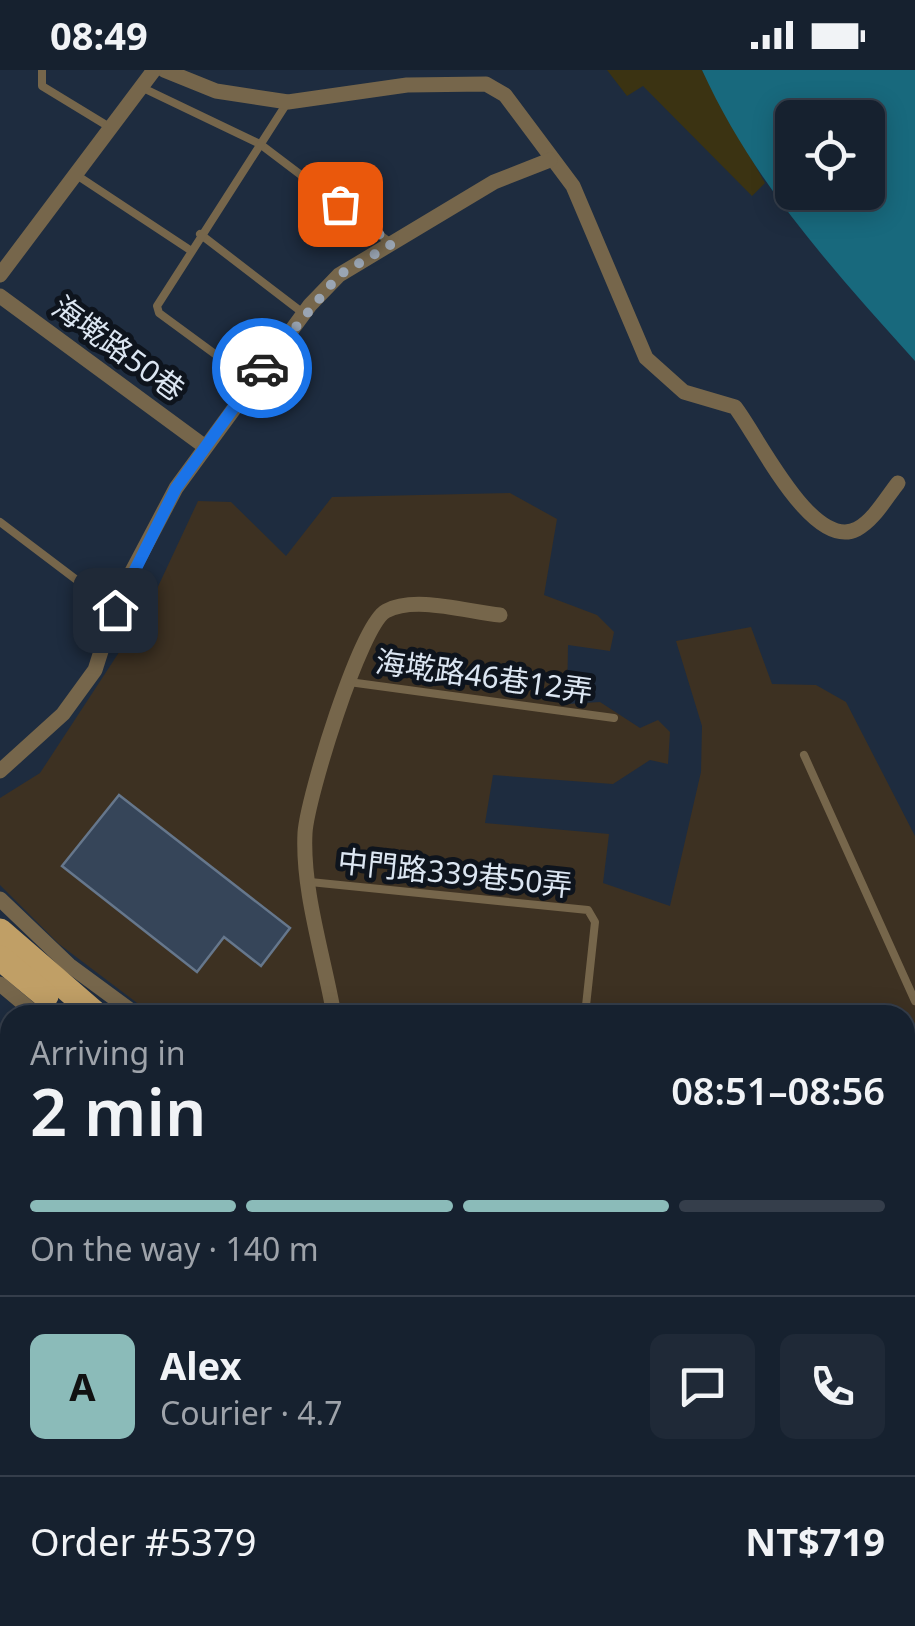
<!DOCTYPE html>
<html lang="en">
<head>
<meta charset="utf-8">
<style>
  :root { --surface:#16212f; --page:#1f2937; --text:#f1f3f6; --muted:#9ea3aa; --line:#353e4b; --accent:#8bbbb9 }
  body { margin:0; font-family:"Noto Sans","Noto Sans TC",sans-serif; background:var(--page); color:var(--text); height:100vh; display:flex; flex-direction:column; font-size:38px; white-space:nowrap }
  * { box-sizing:border-box; margin:0 }
  p { font-size:32px; color:var(--muted) }
  .icon { flex:none; width:55px; height:55px; fill:none; stroke:currentColor; stroke-width:2; stroke-linecap:round; stroke-linejoin:round }
  .map { position:relative; flex:1; overflow:hidden }
  .panel { position:absolute; left:0px; top:935px; width:915px; height:622px; display:flex; flex-direction:column; background:var(--surface); border-radius:30px 30px 0 0; box-shadow:0 5px 25px #0003,0 0 0 2px var(--line) }
  .panel>* { flex:none }
  .tools { position:absolute; left:775px; top:30px; display:grid; gap:20px }
  .tools a { display:grid; place-items:center; width:110px; height:110px; border-radius:15px; background:var(--surface); box-shadow:0 5px 25px #0003,0 0 0 2px var(--line); font-size:50px }
  .pin { position:absolute; display:grid; place-items:center; width:85px; height:85px; color:#fff; margin:-42px; border-radius:20px; box-shadow:0 5px 15px #0006 }
  .courier { position:absolute; display:grid; place-items:center; width:100px; height:100px; margin:-50px; border:8px solid #1a73e8; border-radius:50%; background:#fff; color:#222; box-shadow:0 2px 12px #0007 }
  .head em { font-style:normal; font-weight:600 }
  .head div { display:flex; flex-direction:column-reverse }
  .head { display:flex; align-items:center; justify-content:space-between; height:170px; padding:0 30px }
  h1 { font-size:65px; font-weight:600; line-height:75px }
  .bar { display:grid; grid-template-columns:repeat(4,1fr); gap:15px 10px; align-content:center; height:120px; padding:0 30px }
  .bar i { height:12px; border-radius:8px; background:var(--line) }
  .bar .current { background:var(--accent) }
  .bar p { grid-column:span 4 }
  .line { display:flex; align-items:center; gap:25px; padding:0 30px; border-top:2px solid var(--line) }
  .line div { flex:1 }
  .round { display:grid; place-items:center; flex:none; width:105px; height:105px; border-radius:15px; background:var(--page) }
  .status { display:flex; justify-content:space-between; align-items:center; height:70px; padding:0 50px; background:var(--surface); direction:ltr }
  .status svg { height:28px; fill:currentColor }
  .map>svg:first-child { display:block }
  .industrial { fill:#3d3122 }
  .green { fill:#1e5c3c }
  .sand { fill:#3b3312 }
  .water { fill:#18697d; fill-rule:evenodd }
  .building { fill:#364559; stroke:#66778c; stroke-width:2.5 }
  .lines { fill:none; stroke-linecap:round; stroke-linejoin:round }
  .service { stroke:#76664b; stroke-width:8 }
  .minor { stroke:#76664b; stroke-width:15 }
  .primary { stroke:#c09f66; stroke-width:25 }
  .done { stroke:#9aa5b3; stroke-width:10; stroke-dasharray:0 18 }
  .route { stroke:#1a73e8; stroke-width:12 }
  .labels { text-anchor:middle; stroke-width:10; stroke-linejoin:round; paint-order:stroke }
  .street-label { font-size:30px; fill:#dce6f2; stroke:#0e141d }
</style>
</head>
<body>
<div class="status"><b>08:49</b><svg viewBox="0 0 49 12"><path d="M0 12V9h3v3zM5 12V6h3v6zM10 12V3h3v9zM15 12V0h3v12zM26 1h20v11H26zM47 4h2v5h-2z"/></svg></div>
<div class="map">
<svg width="915" height="1556" viewBox="0 0 915 1556">
  <rect width="100%" height="100%" fill="#1e2c3f"/>
  <!-- industrial -->
  <polygon class="industrial" points="510,423 557,449 544,525 597,545 614,562 610,581 568,575 567,634 600,632 640,658 658,650 670,662 668,694 650,690 613,714 493,705 485,753 609,764 603,813 670,836 701,702 702,656 676,571 751,557 772,614 816,615 846,632 915,766 915,1457 905,1455 905,945 153,945 59,874 0,815 0,728 40,703 148,538 198,431 231,432 286,486 332,427"/>
  <!-- green -->
  <g class="green">
    <polygon points="0,1312 10,1315 10,1384 0,1389"/>
    <polygon points="6,1407 10,1412 10,1548 173,1548 170,1556 0,1556 0,1410"/>
    <polygon points="481,1548 638,1548 629,1556 465,1556"/>
  </g>
  <!-- sand -->
  <polygon class="sand" points="607,0 702,0 765,113 752,126 643,16 627,26"/>
  <!-- water -->
  <path class="water" d="M702,0H915V291C833,200 753,112 702,0ZM792,48H868V122H792Z"/>
  <!-- building -->
  <polygon class="building" points="119,725 290,858 261,896 224,867 197,902 62,796"/>
  <g class="lines">
    <!-- service -->
    <g class="service">
      <polyline points="42,0 42,16 111,58"/>
      <polyline points="143,18 260,74 392,174"/>
      <polyline points="78,106 190,180"/>
      <polyline points="200,164 303,243"/>
      <polyline points="253,312 159,243 157,236 287,33"/>
      <polyline points="0,452 115,539"/>
      <polyline points="349,612 614,648"/>
      <polyline points="804,685 915,931"/>
      <polyline points="310,812 588,840 595,852 585,945"/>
      <polyline points="905,1022 915,970"/>
      <polyline points="0,1396 10,1388"/>
      <polyline points="175,1556 178,1548"/>
    </g>
    <!-- minor -->
    <g class="minor">
      <path d="M164,0L216,21L288,32L407,15L486,14L505,25L573,116L646,288L684,322L735,337C758,366 812,482 857,459C874,450 886,428 898,413"/>
      <polyline points="0,205 154,0"/>
      <polyline points="0,226 204,376"/>
      <polyline points="0,701 63,644 95,600 118,528 176,418 310,235 339,205 494,112 550,90"/>
      <polyline points="0,829 69,895 137,945"/>
      <polyline points="0,914 37,945"/>
      <path d="M334,945C324,887 302,821 305,763C307,729 360,555 386,541C415,525 468,542 500,545"/>
      <polyline points="0,1103 10,1106"/>
      <polyline points="0,1204 10,1208"/>
      <polyline points="0,1305 10,1308"/>
      <polyline points="905,1520 915,1544"/>
      <polyline points="858,1548 862,1556"/>
    </g>
    <!-- primary -->
    <g class="primary">
      <polyline points="0,861 97,945"/>
      <polyline points="0,888 46,926"/>
      <polyline points="873,1548 877,1556"/>
      <polyline points="899,1548 902,1556"/>
    </g>
  </g>
  <g class="lines">
    <!-- done -->
    <polyline class="done" points="262,298 339,205 392,174 340,134"/>
    <!-- route -->
    <polyline class="route" points="115,540 176,418 262,298"/>
  </g>
  <g class="labels">
    <!-- street labels -->
    <g class="street-label">
      <text transform="translate(118 279) rotate(36)" y="10">海墘路50巷</text>
      <text transform="translate(484 607) rotate(8)" y="10">海墘路46巷12弄</text>
      <text transform="translate(455 804) rotate(6)" y="10">中門路339巷50弄</text>
    </g>
  </g>
</svg>
<div class="tools">
<a><svg class="icon" aria-label="locate" viewBox="0 0 24 24"><circle cx="12" cy="12" r="6"/><path d="M12 2v4M12 18v4M2 12h4M18 12h4"/></svg></a>
</div>
<div class="pin" style="left:340px;top:134px;background:#ea580c"><svg class="icon" aria-label="bag" viewBox="0 0 24 24"><path d="M5 8h14l-1 12H6zM9 8a3 3 0 0 1 6 0"/></svg></div>
<div class="pin" style="left:115px;top:540px;background:#1f2937"><svg class="icon" aria-label="home" viewBox="0 0 24 24"><path d="M3 11l9-7 9 7M6 9v11h12V9"/></svg></div>
<div class="courier" style="left:262px;top:298px"><svg class="icon" aria-label="car" viewBox="0 0 24 24"><path d="M5 17H2v-5l4-1 3-4h7l3 4 3 1v5h-3M9 17h6M6 11h13"/><circle cx="7" cy="17" r="2"/><circle cx="17" cy="17" r="2"/></svg></div>
<section class="panel">
<div class="head"><div><h1>2 min</h1><p>Arriving in</p></div><em>08:51–08:56</em></div>
<div class="bar"><i class="current"></i><i class="current"></i><i class="current"></i><i></i><p>On the way · 140 m</p></div>
<div class="line" style="height:180px"><b class="round" style="background:var(--accent);color:#111">A</b><div><b>Alex</b><p>Courier · 4.7</p></div><a class="round"><svg class="icon" aria-label="chat" viewBox="0 0 24 24"><path d="M4 5h16v11H9l-5 4z"/></svg></a><a class="round"><svg class="icon" aria-label="phone" viewBox="0 0 24 24"><path d="M5 4h4l2 5-3 2q2 4 5 5l2-3 5 2v4C11 20 4 13 5 4z"/></svg></a></div>
<div class="line" style="height:130px"><div>Order #5379</div><b>NT$719</b></div>
</section>
</div>
</body>
</html>
